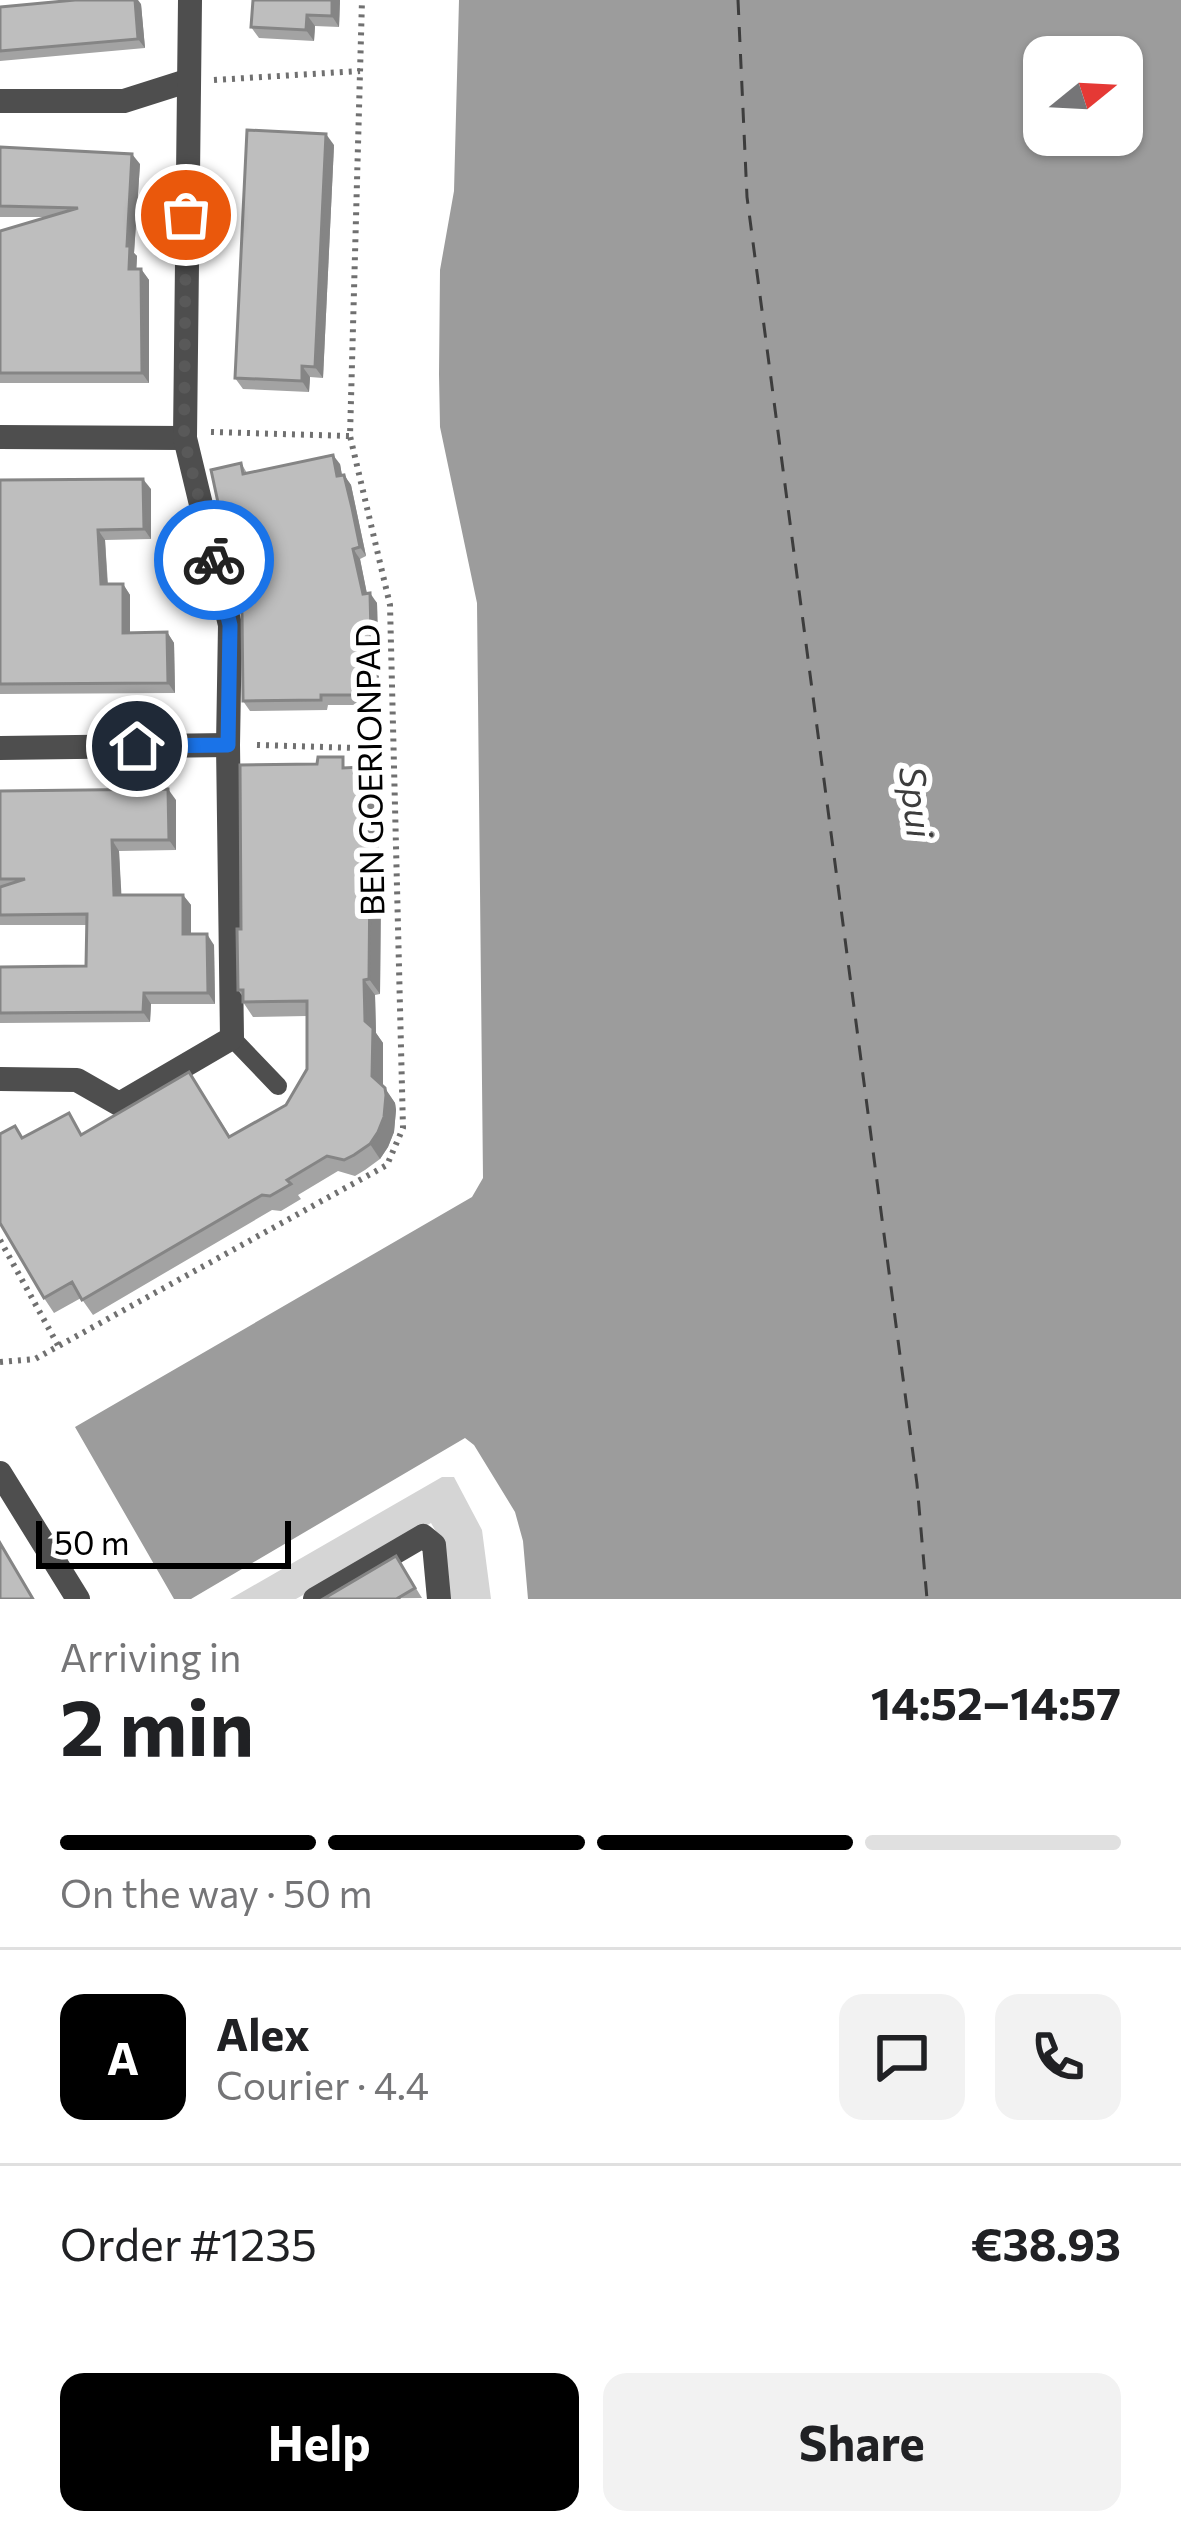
<!DOCTYPE html>
<html lang="en">
<head>
<meta charset="utf-8">
<style>
  :root { --surface:#fff; --page:#f2f2f2; --text:#202124; --muted:#757577; --line:#e0e0e0; --accent:#000 }
  body { margin:0; font-family:Commissioner,sans-serif; background:var(--page); color:var(--text); height:100vh; display:flex; flex-direction:column; font-size:45px; white-space:nowrap }
  * { box-sizing:border-box; margin:0 }
  p { font-size:39px; color:var(--muted) }
  .icon { flex:none; width:66px; height:66px; fill:none; stroke:currentColor; stroke-width:2; stroke-linecap:round; stroke-linejoin:round }
  .map { position:relative; height:1599px; overflow:hidden }
  .details { display:flex; flex-direction:column; background:var(--surface); flex:1 }
  .details>* { flex:none }
  .needle { width:78px; rotate:72deg }
  .tools { position:absolute; left:1023px; top:36px; display:grid; gap:24px }
  .tools a { display:grid; place-items:center; width:120px; height:120px; border-radius:24px; background:var(--surface); box-shadow:0 3px 9px #0004; font-size:60px }
  .scale { position:absolute; left:36px; bottom:30px; width:255px; box-sizing:border-box; padding-left:12px; border:6px solid #000; border-top:0; font-size:33px; line-height:42px; white-space:nowrap; color:#000; -webkit-text-stroke:9px #fff; paint-order:stroke }
  .pin { position:absolute; display:grid; place-items:center; width:102px; height:102px; color:#fff; margin:-51px; border:6px solid #fff; border-radius:50%; box-shadow:0 3px 12px #0007 }
  .courier { position:absolute; display:grid; place-items:center; width:120px; height:120px; margin:-60px; border:9px solid #1a73e8; border-radius:50%; background:#fff; color:#222; box-shadow:0 3px 15px #0007 }
  .summary em { font-style:normal; font-weight:700 }
  .summary div { display:flex; flex-direction:column-reverse }
  .summary { display:flex; align-items:center; justify-content:space-between; height:204px; padding:0 60px }
  h1 { font-size:78px; font-weight:700; line-height:90px }
  .bar { display:grid; grid-template-columns:repeat(4,1fr); gap:18px 12px; align-content:center; height:144px; padding:0 60px }
  .bar i { height:15px; border-radius:9px; background:var(--line) }
  .bar .current { background:var(--accent) }
  .bar p { grid-column:span 4 }
  .line { display:flex; align-items:center; gap:30px; padding:0 60px; border-top:3px solid var(--line) }
  .line div { flex:1 }
  .round { display:grid; place-items:center; flex:none; width:126px; height:126px; border-radius:24px; background:var(--page) }
  .cta { display:flex; gap:24px; margin-top:auto; padding:24px 60px }
  .cta a { flex:1; height:138px; border-radius:24px; background:var(--accent); color:#fff; font-size:48px; font-weight:700; line-height:138px; text-align:center }
  .cta a+a { background:var(--page); color:var(--text) }
  .map>svg:first-child { display:block }
  .green { fill:#d5d5d5 }
  .water { fill:#9c9c9c; fill-rule:evenodd }
  .lines { fill:none; stroke-linecap:round; stroke-linejoin:round }
  .ferry { stroke:#3d3d3d; stroke-width:3; stroke-dasharray:15 12; stroke-linecap:butt }
  .path { stroke:#707070; stroke-width:6; stroke-dasharray:3 6; stroke-linecap:butt }
  .service { stroke:#4e4e4e; stroke-width:18 }
  .pedestrian { stroke:#4e4e4e; stroke-width:24 }
  .minor { stroke:#4e4e4e; stroke-width:24 }
  .wall { fill:#a3a3a3 }
  .shaded-wall { fill:#858585 }
  .building { fill:#bebebe; stroke:#858585; stroke-width:3 }
  .done { stroke:#595959; stroke-width:12; stroke-dasharray:0 21.6 }
  .route { stroke:#1a73e8; stroke-width:15 }
  .labels { text-anchor:middle; stroke-width:12; stroke-linejoin:round; paint-order:stroke }
  .street-label { font-size:33px; fill:#000; stroke:#fff }
  .water-label { font-size:36px; font-style:italic; fill:#3d3d3d; stroke:#fff }
</style>
</head>
<body>
<div class="map">
<svg width="1181" height="1599" viewBox="0 0 1181 1599">
  <rect width="100%" height="100%" fill="#fff"/>
  <!-- green -->
  <polygon class="green" points="442,1477 454,1477 482,1530 491,1599 445,1599 442,1542 431,1523 296,1599 230,1599"/>
  <!-- water -->
  <path class="water" d="M459,0H1181V1599H528L523,1541L515,1512L474,1445L465,1438L191,1599H174L75,1427L472,1197L483,1178L477,603L440,427L439,374L440,270L454,191ZM1044,57H1122V135H1044Z"/>
  <g class="lines">
    <!-- ferry -->
    <polyline class="ferry" points="738,0 747,197 917,1484 927,1599"/>
    <!-- path -->
    <g class="path">
      <polyline points="214,80 360,71"/>
      <polyline points="211,432 350,436"/>
      <polyline points="257,745 392,749"/>
      <polyline points="0,1240 59,1347"/>
      <polyline points="0,1362 35,1359 387,1165 403,1128 390,605 350,436 362,0"/>
    </g>
    <!-- service -->
    <polyline class="service" points="232,1038 278,1086"/>
    <!-- pedestrian -->
    <polyline class="pedestrian" points="315,1599 423,1536 434,1545 439,1599"/>
    <!-- minor -->
    <g class="minor">
      <polyline points="0,101 124,101 187,81"/>
      <polyline points="0,437 185,438"/>
      <polyline points="0,748 228,745"/>
      <polyline points="0,1079 77,1080 119,1104 232,1038 228,745 230,625 185,438 190,0"/>
      <polyline points="0,1473 78,1599"/>
    </g>
  </g>
  <!-- wall -->
  <g class="wall">
    <polygon points="253,0 340,0 339,27 315,26 314,41 259,38 251,27"/>
    <polygon points="141,4 145,48 0,61 0,7"/>
    <polygon points="334,145 323,378 310,377 309,392 243,389 235,378"/>
    <polygon points="0,147 140,164 134,253 137,256 136,269 141,269 149,280 149,383 0,383 0,231 47,217 0,217"/>
    <polygon points="241,463 247,473 340,464 342,476 344,475 351,485 366,556 360,559 367,594 377,603 379,682 374,682 372,705 328,705 327,710 250,711 243,701"/>
    <polygon points="0,480 151,489 151,539 105,540 108,584 123,584 130,595 130,633 167,632 174,643 175,693 0,694"/>
    <polygon points="350,767 361,767 372,782 373,800 377,805 381,887 380,994 375,995 376,1033 383,1043 383,1086 395,1103 396,1110 394,1132 388,1147 380,1159 365,1170 355,1176 338,1171 298,1195 301,1199 281,1211 272,1210 93,1315 81,1298 54,1313 44,1298 23,1138 83,1134 189,1072 230,1136 286,1105 307,1069 307,1016 253,1017 243,1002 243,997 238,990 241,929"/>
    <polygon points="0,791 176,800 176,850 119,851 121,895 183,895 191,905 191,934 214,945 215,1004 151,1004 150,1022 0,1023 0,967 86,966 87,925 0,925"/>
    <polygon points="396,1556 422,1598 323,1599"/>
  </g>
  <!-- shaded-wall -->
  <g class="shaded-wall">
    <polygon points="135,0 138,0 141,4 145,48 138,39"/>
    <polygon points="332,0 340,0 339,27 332,16"/>
    <polygon points="307,15 315,26 314,41 306,30"/>
    <polygon points="326,134 334,145 323,378 315,367"/>
    <polygon points="132,154 140,164 134,253 137,256 136,279 129,269 127,246"/>
    <polygon points="141,269 149,280 149,383 142,373"/>
    <polygon points="302,366 310,377 309,392 302,381"/>
    <polygon points="333,455 340,464 344,486 337,476"/>
    <polygon points="344,475 351,485 366,556 360,547"/>
    <polygon points="143,479 151,489 151,539 144,529"/>
    <polygon points="98,530 105,540 108,595 101,584"/>
    <polygon points="353,549 360,559 369,604 363,594"/>
    <polygon points="123,584 130,595 130,643 123,633"/>
    <polygon points="370,593 377,603 379,682 372,672"/>
    <polygon points="167,632 174,643 175,693 168,683"/>
    <polygon points="367,672 374,682 372,705 365,695"/>
    <polygon points="361,767 372,782 373,800 377,805 381,887 380,994 369,979"/>
    <polygon points="168,789 176,800 176,850 169,840"/>
    <polygon points="112,840 119,851 122,905 114,895"/>
    <polygon points="183,895 191,905 191,945 183,934"/>
    <polygon points="207,934 214,945 215,1004 208,993"/>
    <polygon points="364,980 375,995 376,1033 383,1043 383,1091 372,1076 365,1021"/>
    <polygon points="144,993 151,1004 150,1022 143,1012"/>
    <polygon points="385,1088 395,1103 396,1110 394,1132 388,1147 380,1159 370,1144"/>
  </g>
  <!-- building -->
  <g class="building">
    <polygon points="75,0 135,0 138,39 0,51 0,7"/>
    <polygon points="253,0 332,0 332,16 307,15 306,30 251,27"/>
    <polygon points="247,130 326,134 315,367 302,366 302,381 235,378"/>
    <polygon points="0,147 132,154 127,246 130,246 129,269 141,269 142,373 0,373 0,231 78,208 0,206"/>
    <polygon points="333,455 337,476 344,475 352,508 360,547 353,549 363,594 370,593 372,672 367,672 365,695 321,695 321,700 243,701 242,614 211,470 241,463 243,474"/>
    <polygon points="143,479 144,529 98,530 101,584 123,584 123,633 167,632 168,683 0,684 0,480"/>
    <polygon points="318,757 343,757 343,768 361,767 363,790 366,790 370,872 369,979 364,980 365,1021 373,1028 372,1076 385,1088 386,1095 384,1117 378,1132 370,1144 354,1155 344,1160 327,1156 287,1180 291,1184 270,1196 262,1195 82,1300 72,1282 44,1298 0,1223 0,1134 15,1126 22,1138 69,1113 81,1135 189,1072 229,1137 286,1105 307,1069 307,1001 243,1002 243,990 238,990 237,929 241,929 240,765 317,764"/>
    <polygon points="168,789 169,840 112,840 114,895 183,895 183,934 207,934 208,993 144,993 143,1012 0,1013 0,967 86,966 87,914 0,915 0,887 25,879 0,879 0,791"/>
    <polygon points="0,1543 33,1599 0,1599"/>
    <polygon points="396,1556 415,1588 398,1598 399,1599 323,1599"/>
  </g>
  <g class="lines">
    <!-- done -->
    <polyline class="done" points="186,215 184,438 214,560"/>
    <!-- route -->
    <polyline class="route" points="137,746 228,745 230,625 214,560"/>
  </g>
  <g class="labels">
    <!-- street labels -->
    <g class="street-label">
      <text transform="translate(370 770) rotate(-91)" y="12">BEN GOERIONPAD</text>
    </g>
    <!-- water labels -->
    <g class="water-label">
      <text transform="translate(916 802) rotate(83)" y="13">Spui</text>
    </g>
  </g>
</svg>
<div class="tools">
<a><svg class="needle" viewBox="-14 -14 28 28"><path d="M0-13l5 13h-10z" fill="#e53935"/><path d="M0 13l5-13h-10z" fill="#757577"/></svg></a>
</div>
<div class="scale">50 m</div>
<div class="pin" style="left:186px;top:215px;background:#ea580c"><svg class="icon" aria-label="bag" viewBox="0 0 24 24"><path d="M5 8h14l-1 12H6zM9 8a3 3 0 0 1 6 0"/></svg></div>
<div class="pin" style="left:137px;top:746px;background:#1f2937"><svg class="icon" aria-label="home" viewBox="0 0 24 24"><path d="M3 11l9-7 9 7M6 9v11h12V9"/></svg></div>
<div class="courier" style="left:214px;top:560px"><svg class="icon" aria-label="bike" viewBox="0 0 24 24"><circle cx="6" cy="16" r="4"/><circle cx="18" cy="16" r="4"/><path d="M6 16l4-8h5l3 8M10 8l3 8H6M13 5h3"/></svg></div>
</div>
<section class="details">
<div class="summary"><div><h1>2 min</h1><p>Arriving in</p></div><em>14:52–14:57</em></div>
<div class="bar"><i class="current"></i><i class="current"></i><i class="current"></i><i></i><p>On the way · 50 m</p></div>
<div class="line" style="height:216px"><b class="round" style="background:var(--accent);color:#fff">A</b><div><b>Alex</b><p>Courier · 4.4</p></div><a class="round"><svg class="icon" aria-label="chat" viewBox="0 0 24 24"><path d="M4 5h16v11H9l-5 4z"/></svg></a><a class="round"><svg class="icon" aria-label="phone" viewBox="0 0 24 24"><path d="M5 4h4l2 5-3 2q2 4 5 5l2-3 5 2v4C11 20 4 13 5 4z"/></svg></a></div>
<div class="line" style="height:156px"><div>Order #1235</div><b>€38.93</b></div>
<div class="cta"><a>Help</a><a>Share</a></div>
</section>
</body>
</html>
